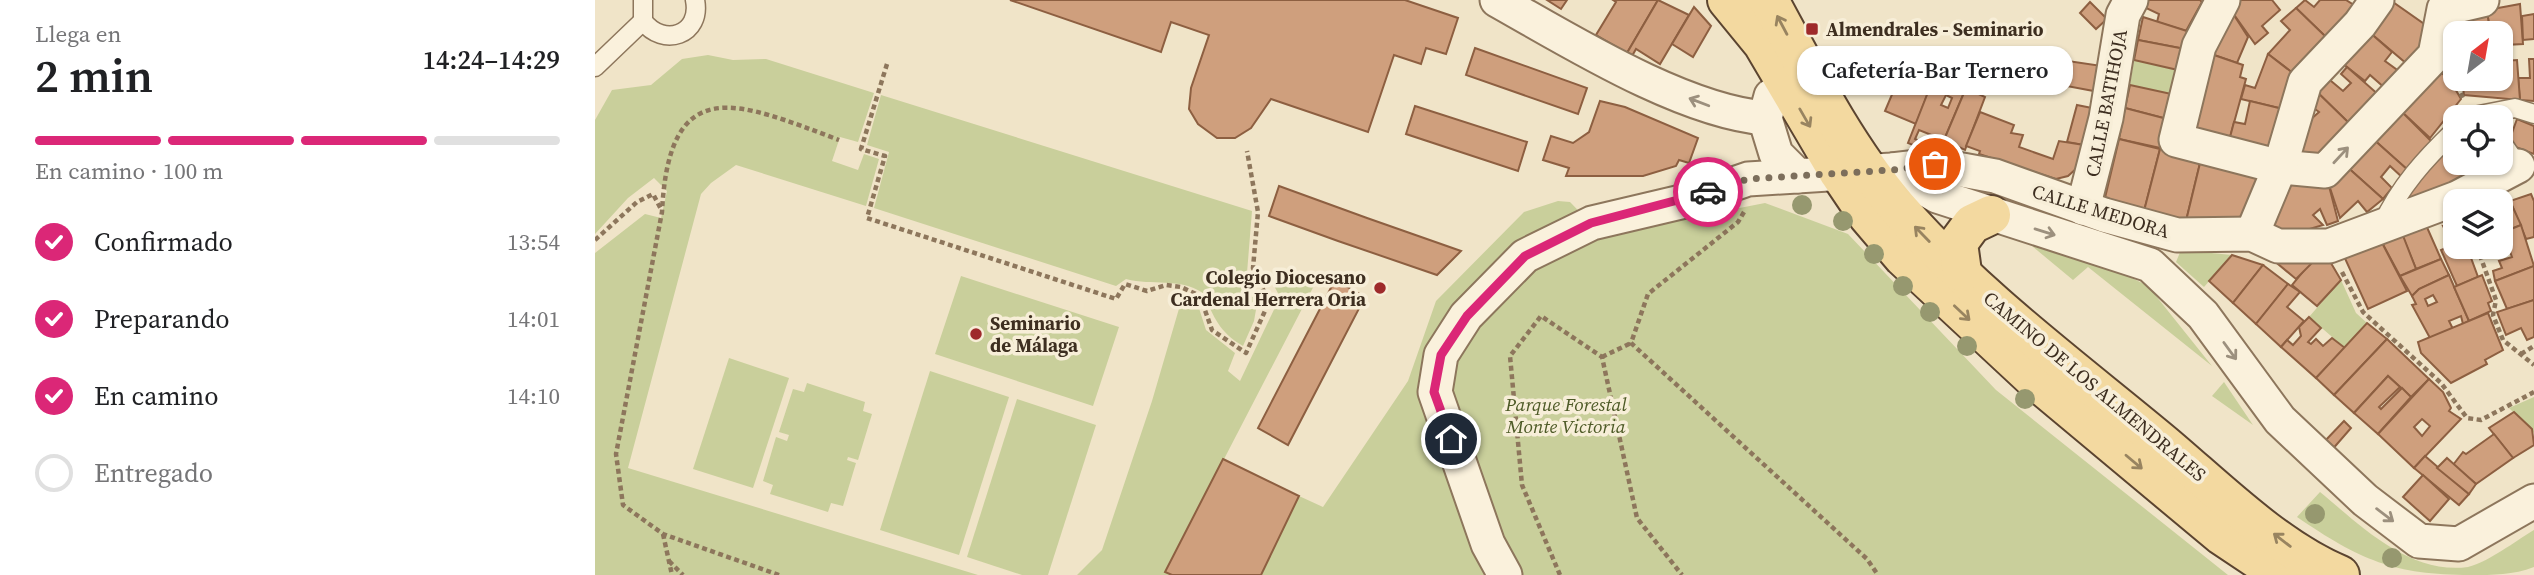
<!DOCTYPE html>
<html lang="es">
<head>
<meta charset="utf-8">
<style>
  :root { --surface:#fff; --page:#f6f6f6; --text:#202124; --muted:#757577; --line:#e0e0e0; --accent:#db2777 }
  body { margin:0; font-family:"Source Serif 4",serif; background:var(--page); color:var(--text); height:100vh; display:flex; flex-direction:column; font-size:26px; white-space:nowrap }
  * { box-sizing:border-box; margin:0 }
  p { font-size:23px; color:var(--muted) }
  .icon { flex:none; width:38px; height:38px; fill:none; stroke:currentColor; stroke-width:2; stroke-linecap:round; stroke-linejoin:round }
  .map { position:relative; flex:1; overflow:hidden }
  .side { display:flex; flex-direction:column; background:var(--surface); width:595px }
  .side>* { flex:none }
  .needle { width:46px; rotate:31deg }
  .buttons { position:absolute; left:1848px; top:21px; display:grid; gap:14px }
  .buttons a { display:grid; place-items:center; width:70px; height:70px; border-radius:14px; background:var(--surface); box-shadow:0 2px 5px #0004; font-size:35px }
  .pin { position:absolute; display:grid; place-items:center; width:60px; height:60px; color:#fff; margin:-30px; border:4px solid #fff; border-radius:50%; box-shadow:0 2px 7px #0007 }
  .courier { position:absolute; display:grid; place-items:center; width:70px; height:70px; margin:-35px; border:5px solid #db2777; border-radius:50%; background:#fff; color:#222; box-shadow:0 2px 9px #0007 }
  .bubble { position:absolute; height:49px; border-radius:21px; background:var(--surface); box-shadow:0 2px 5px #0004; font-size:23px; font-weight:600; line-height:49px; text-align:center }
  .overview em { font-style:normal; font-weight:600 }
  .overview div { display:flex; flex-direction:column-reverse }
  .overview { display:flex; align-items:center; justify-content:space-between; height:119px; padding:0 35px }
  h1 { font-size:46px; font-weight:600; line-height:52px }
  .bar { display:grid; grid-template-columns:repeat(4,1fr); gap:10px 7px; align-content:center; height:84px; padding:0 35px }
  .bar i { height:9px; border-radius:5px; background:var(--line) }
  .bar .current { background:var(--accent) }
  .bar p { grid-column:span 4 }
  ol { padding:0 35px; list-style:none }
  li { display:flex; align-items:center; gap:21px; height:77px }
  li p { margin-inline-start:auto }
  li .icon { padding:7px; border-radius:50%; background:var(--accent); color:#fff; stroke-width:4 }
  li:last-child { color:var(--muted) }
  li i { width:38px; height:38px; border:4px solid var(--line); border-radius:50% }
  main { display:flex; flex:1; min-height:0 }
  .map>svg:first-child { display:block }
  .green { fill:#c9cf9b }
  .building { fill:#cf9f7d; stroke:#8d5f41; stroke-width:2; fill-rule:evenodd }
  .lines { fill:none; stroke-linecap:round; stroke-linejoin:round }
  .lane-casing { stroke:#8d765c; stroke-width:21 }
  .street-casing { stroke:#8d765c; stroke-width:37 }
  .primary-casing { stroke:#5b4430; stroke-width:42 }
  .path { stroke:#8d765c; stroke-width:4.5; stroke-dasharray:5 3.5; stroke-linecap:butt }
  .lane { stroke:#faf1dc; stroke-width:18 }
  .street { stroke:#faf1dc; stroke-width:33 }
  .primary { stroke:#f3d9a0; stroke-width:38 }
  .tree { fill:#96986f }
  .oneway { stroke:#988460 }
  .oneway2 { stroke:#9c907e }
  .done { stroke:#7c6e5b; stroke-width:7; stroke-dasharray:0 12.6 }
  .route { stroke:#db2777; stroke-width:9 }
  .poi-dot { fill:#9e2a2b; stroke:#f7eed8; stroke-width:2.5 }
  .labels { text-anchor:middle; stroke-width:7; stroke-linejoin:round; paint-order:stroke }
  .poi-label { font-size:19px; font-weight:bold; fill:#3d2e20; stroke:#f7eed8; text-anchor:start }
  .street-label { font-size:19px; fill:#3d2e20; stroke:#f7eed8 }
  .park-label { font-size:19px; font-style:italic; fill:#4d5a26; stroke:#f7eed8 }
</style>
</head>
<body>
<main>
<section class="side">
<div class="overview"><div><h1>2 min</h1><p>Llega en</p></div><em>14:24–14:29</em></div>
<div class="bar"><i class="current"></i><i class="current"></i><i class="current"></i><i></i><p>En camino · 100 m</p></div>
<ol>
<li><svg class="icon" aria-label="check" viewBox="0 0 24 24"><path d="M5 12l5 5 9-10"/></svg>Confirmado<p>13:54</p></li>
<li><svg class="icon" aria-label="check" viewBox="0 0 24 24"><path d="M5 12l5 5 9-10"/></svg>Preparando<p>14:01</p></li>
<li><svg class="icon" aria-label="check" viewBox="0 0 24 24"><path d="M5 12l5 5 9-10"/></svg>En camino<p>14:10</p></li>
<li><i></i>Entregado</li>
</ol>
</section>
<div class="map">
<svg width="1939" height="575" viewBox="0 0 1939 575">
  <rect width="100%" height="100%" fill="#f0e4c8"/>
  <!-- green -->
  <g class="green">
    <polygon points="113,55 138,60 171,59 279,93 263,142 245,137 237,161 263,170 269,154 284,159 271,206 141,165 116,183 106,194 33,468 383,575 0,575 0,253 50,214 66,218 72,191 59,178 33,198 0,234 0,120 17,90 56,85 87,59"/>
    <polygon points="1539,60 1586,71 1581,95 1535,85"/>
    <path d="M286,95L657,211L652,273L662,304L659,321L648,346C624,332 619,317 608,293C583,277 558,286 531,279L521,286L279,208L294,152L272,145Z"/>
    <polygon points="963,201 975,202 1007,235 1170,203 1253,234 1401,390 1633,575 666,575 704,496 728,507 813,381 841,301 929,212"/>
    <polygon points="1437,246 1529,274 1553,286 1617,366 1493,267 1478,280"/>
    <polygon points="1586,250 1637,255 1609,287 1581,262"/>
    <polygon points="709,274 724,276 571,571 577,575 482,575 507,550 557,401 588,295 602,302 611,330 640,353 633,371 645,381 685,297 677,282 687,275"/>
    <polygon points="366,276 524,327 498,406 340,354"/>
    <polygon points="1746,280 1761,313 1772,323 1750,348 1714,317"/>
    <polygon points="134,358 194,378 158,488 98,469"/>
    <polygon points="335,371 414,397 364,555 285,530"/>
    <polygon points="1629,382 1658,425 1617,396"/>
    <polygon points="212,383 270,402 268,411 277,414 263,460 253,457 252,460 261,463 248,506 236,503 233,512 175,494 178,485 168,481 181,437 192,441 194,435 184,432 198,389 209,392"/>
    <polygon points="1939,397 1939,433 1914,408"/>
    <polygon points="422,399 501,425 453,575 427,575 372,557"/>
    <path d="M1725,492C1765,525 1814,575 1873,567C1895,561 1919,542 1939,530V567C1918,575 1898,575 1876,575C1799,575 1765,560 1702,517Z"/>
  </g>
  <!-- building -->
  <g class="building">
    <polygon points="415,0 810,0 863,18 851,54 831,48 826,64 799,55 773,132 676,99 656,128 640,138 622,138 603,124 594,109 596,88 614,35 576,22 566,52"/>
    <polygon points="952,0 972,0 966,9"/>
    <polygon points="1018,0 1063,0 1032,53 1001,35 1021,2"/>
    <polygon points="1063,0 1094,15 1065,64 1041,49 1037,56 1032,53"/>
    <polygon points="1553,0 1605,0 1607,2 1591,31 1562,22 1564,14 1551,8"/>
    <polygon points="1646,0 1677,0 1685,10 1667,26 1673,33 1660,44 1635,9"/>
    <polygon points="1710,0 1719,7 1725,0 1751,0 1762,7 1732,38 1701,8"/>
    <polygon points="1795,0 1832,26 1827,44 1812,64 1773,31"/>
    <polygon points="1495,2 1512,19 1501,29 1485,13"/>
    <polygon points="1925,4 1928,44 1910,45 1912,61 1906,61 1906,33 1895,33 1892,10"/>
    <polygon points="1099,7 1116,26 1098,57 1077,44"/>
    <polygon points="1701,8 1732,38 1699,74 1673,54 1695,30 1686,21"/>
    <polygon points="1635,9 1653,37 1642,63 1616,54"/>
    <polygon points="1892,10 1895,33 1861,33 1859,15"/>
    <polygon points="1939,14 1939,39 1928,40 1927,16"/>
    <polygon points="1548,17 1595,32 1590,49 1543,40"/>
    <polygon points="1773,31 1797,52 1790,61 1805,72 1791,89 1775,75 1770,81 1743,60"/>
    <polygon points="1543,40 1590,49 1583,70 1539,60"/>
    <polygon points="880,48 992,88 983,114 871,75"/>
    <polygon points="1616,54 1648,65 1645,77 1651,79 1634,141 1595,133"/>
    <polygon points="1673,54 1699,74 1688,109 1646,99 1650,85 1660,88"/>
    <polygon points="1312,59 1341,72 1321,124 1290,111"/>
    <polygon points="1934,59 1939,59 1939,101 1925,100 1923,78 1935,78"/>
    <polygon points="1466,60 1507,66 1504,92 1461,84"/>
    <polygon points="1922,60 1925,100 1869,95 1867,79 1910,79 1908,61"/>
    <polygon points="1752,67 1785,96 1757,126 1719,89 1730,76 1748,91 1756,83 1746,74"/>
    <polygon points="1843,70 1855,80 1866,99 1835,138 1806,111"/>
    <path d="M1341,72L1371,88L1349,140L1324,130L1320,139L1327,142L1325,148L1313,143ZM1351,95L1357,98L1353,108L1346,105Z"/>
    <polygon points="1535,85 1581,95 1576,120 1530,108"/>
    <polygon points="1371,88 1390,97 1370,150 1349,140"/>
    <polygon points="1719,89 1757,126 1727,160 1701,152 1707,127 1724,112 1712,103"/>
    <polygon points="1005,101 1030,107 1103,138 1094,163 1084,160 1081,166 1048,176 971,176 974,168 948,160 956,136 978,143 994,132"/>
    <polygon points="1655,101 1688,109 1676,151 1634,141 1639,122 1650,124"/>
    <polygon points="1482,105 1502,109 1489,145 1472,142"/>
    <polygon points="820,106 932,142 923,171 811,134"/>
    <polygon points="1530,108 1576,120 1570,149 1524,139"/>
    <polygon points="1804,109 1840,145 1814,171 1777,138"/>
    <polygon points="1385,112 1419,125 1416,133 1428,135 1424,147 1458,159 1464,141 1489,145 1482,168 1473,176 1461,179 1384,154 1385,151 1371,146"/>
    <polygon points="1922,119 1939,126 1939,154 1913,144"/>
    <polygon points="1777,138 1814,171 1808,178 1795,166 1786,177 1797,188 1788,199 1750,165"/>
    <polygon points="1524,139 1565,149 1549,211 1509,202"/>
    <polygon points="1860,141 1860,163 1877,163 1885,174 1846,194 1803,202"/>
    <polygon points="1565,149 1606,159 1591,221 1549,211"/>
    <polygon points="1606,159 1663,176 1644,223 1591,221"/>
    <polygon points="1750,165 1788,199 1772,212 1763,201 1745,218 1733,182"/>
    <polygon points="1696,182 1733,182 1743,221 1732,225 1725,209 1718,215 1728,225 1684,238 1675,222"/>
    <polygon points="684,186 772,218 866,251 842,275 743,241 674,216"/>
    <polygon points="1936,194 1939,201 1939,237 1931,239 1915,201"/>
    <polygon points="1915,201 1926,225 1906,233 1906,204"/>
    <polygon points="1827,216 1846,259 1821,269 1803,225"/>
    <polygon points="1926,225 1939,266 1900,281 1898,271 1907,268 1904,261 1917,257 1911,241 1906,243 1906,233"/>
    <polygon points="1848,226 1860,227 1860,240 1856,242"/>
    <polygon points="1805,228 1821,269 1805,276 1784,237"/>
    <polygon points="1785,239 1812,291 1773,309 1748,254"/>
    <polygon points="1860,244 1872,247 1883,277 1862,286 1846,250"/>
    <polygon points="1890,247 1905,247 1907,251 1894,256"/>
    <polygon points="1730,253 1746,280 1722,306 1697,285 1714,264"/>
    <polygon points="1637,255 1668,265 1638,303 1614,281"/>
    <polygon points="1677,259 1720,260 1701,279"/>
    <polygon points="1846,259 1854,275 1824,289 1817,296 1805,276"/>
    <polygon points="1668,265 1693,284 1661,324 1638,303"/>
    <polygon points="1939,266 1939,300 1912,309 1900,281"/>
    <path d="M1854,275L1874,321L1868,324L1866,316L1854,321L1858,329L1835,338L1817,305L1821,304L1817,296L1824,289ZM1838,295L1842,302L1833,306L1830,299Z"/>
    <polygon points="1887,275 1897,301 1893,303 1896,311 1874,321 1859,287"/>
    <polygon points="740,280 770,297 693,445 663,428"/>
    <polygon points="1693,284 1705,292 1692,307 1709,321 1686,347 1661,324"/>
    <polygon points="1939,300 1939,337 1932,340 1926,328 1911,335 1902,312"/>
    <polygon points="1893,313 1908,350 1890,360 1892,364 1856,383 1826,353 1823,342"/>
    <polygon points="1714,317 1726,328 1713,342 1716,344 1721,339 1728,346 1737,338 1750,348 1721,378 1686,347 1692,340 1698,345 1706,336 1704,327"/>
    <polygon points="1772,323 1792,339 1739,395 1721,378"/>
    <polygon points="1792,339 1834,379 1816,397 1793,376 1759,413 1739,395"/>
    <polygon points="1793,376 1805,387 1784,407 1786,409 1807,388 1816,397 1783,434 1759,413"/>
    <path d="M1834,379L1848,392L1856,408L1854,411L1866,419L1819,468L1783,434ZM1827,419L1835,426L1827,436L1819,427Z"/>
    <polygon points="1919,412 1937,429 1939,445 1918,458 1894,428"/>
    <polygon points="1749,421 1756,428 1736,451 1728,443"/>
    <polygon points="1899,434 1918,458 1881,484 1858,465 1868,452 1871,454"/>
    <polygon points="1830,456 1874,494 1864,505 1819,468"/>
    <polygon points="1852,458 1881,484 1874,494 1842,468"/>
    <polygon points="628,459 704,496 666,575 577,575 570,572"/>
    <polygon points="1828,475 1854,499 1835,521 1808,497"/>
  </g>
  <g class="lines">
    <defs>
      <g id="lane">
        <path d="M48,0V21C68,48 107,35 100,0"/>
        <polyline points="0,67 48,21"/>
        <polyline points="1874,117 1920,108 1939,114"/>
        <polyline points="1906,141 1923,166"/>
        <path d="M1787,225C1805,186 1830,159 1860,130"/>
      </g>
      <g id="street">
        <path d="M902,0C975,41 1087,111 1170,118"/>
        <polyline points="1628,0 1604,46 1581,140 1685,167 1730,171 1840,55 1849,9 1887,0"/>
        <polyline points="1176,96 1170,118 1181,154 1203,176"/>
        <polyline points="1297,170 1342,196 1555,265 1608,315 1685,420 1770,500 1824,541 1864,544 1939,501"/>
        <polyline points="1488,208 1511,118 1528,15 1536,0"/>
        <polyline points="1657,234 1685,167 1710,82 1765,24 1782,0"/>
        <polyline points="910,575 893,544 840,392 846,355 871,316 930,256 997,223 1086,202 1153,179 1297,170 1340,165 1400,176 1509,215 1582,235 1657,234 1683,246 1734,246 1862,198 1923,166"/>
      </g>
      <g id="primary">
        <polyline points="1132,0 1168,44 1244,173 1273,216 1308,257 1438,378 1626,535 1686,575"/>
        <path d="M1174,0C1212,70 1250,146 1302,207C1380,297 1480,370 1571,446C1623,490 1682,549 1745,575"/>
        <polyline points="1367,272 1363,243 1377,224 1396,215"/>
      </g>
    </defs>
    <!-- lane casing -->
    <use href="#lane" class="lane-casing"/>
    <!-- street casing -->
    <use href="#street" class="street-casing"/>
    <!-- primary casing -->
    <use href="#primary" class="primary-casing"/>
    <!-- path -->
    <g class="path">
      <polyline points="292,64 266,149 290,156 272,218 521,299 530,284 552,291 571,285 586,287 605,296 617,330 651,353 674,302 658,268 663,212 652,151"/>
      <polyline points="1858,78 1868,98"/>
      <polyline points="1149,212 1143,222 1053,294 1036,343 1272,559 1283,575"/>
      <polyline points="0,240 42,202 58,194 67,211"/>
      <polyline points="1882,247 1901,300 1898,315 1908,340 1939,365"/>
      <polyline points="1747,272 1768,312 1846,383 1872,418 1886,420 1939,392"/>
      <polyline points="1926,354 1939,346"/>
      <polyline points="1007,357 1036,343"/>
      <polyline points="68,534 77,575"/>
      <polyline points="74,561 88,575"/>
      <path d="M184,575L68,534L28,505L21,454L67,212C74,69 145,103 244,140"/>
      <polyline points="965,575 927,485 915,356 946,316 1007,357 1042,518 1087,575"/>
    </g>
    <!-- lane -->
    <use href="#lane" class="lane"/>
    <!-- street -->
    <use href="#street" class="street"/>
    <!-- primary -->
    <use href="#primary" class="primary"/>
  </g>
  <!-- trees -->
  <g class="tree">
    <circle cx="1239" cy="74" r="10"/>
    <circle cx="1207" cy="205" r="10"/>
    <circle cx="1248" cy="221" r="10"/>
    <circle cx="1279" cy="254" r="10"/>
    <circle cx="1308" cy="286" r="10"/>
    <circle cx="1335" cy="312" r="10"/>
    <circle cx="1372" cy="346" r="10"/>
    <circle cx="1430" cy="399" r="10"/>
    <circle cx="1720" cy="514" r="10"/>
    <circle cx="1797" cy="558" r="10"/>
  </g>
  <!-- one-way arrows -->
  <defs><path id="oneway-shaft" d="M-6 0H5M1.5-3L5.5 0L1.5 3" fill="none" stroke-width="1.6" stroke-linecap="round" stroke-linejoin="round" transform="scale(1.75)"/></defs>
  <g class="oneway">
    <use href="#oneway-shaft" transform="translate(1187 25) rotate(-118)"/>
    <use href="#oneway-shaft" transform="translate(1210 118) rotate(60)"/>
    <use href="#oneway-shaft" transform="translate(1327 234) rotate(-134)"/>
    <use href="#oneway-shaft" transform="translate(1367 313) rotate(43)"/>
    <use href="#oneway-shaft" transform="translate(1539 462) rotate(40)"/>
    <use href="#oneway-shaft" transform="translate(1687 540) rotate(-142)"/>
  </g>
  <g class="oneway2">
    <use href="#oneway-shaft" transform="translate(1104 102) rotate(-159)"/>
    <use href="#oneway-shaft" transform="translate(1746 155) rotate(-47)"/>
    <use href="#oneway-shaft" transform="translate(1450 232) rotate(17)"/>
    <use href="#oneway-shaft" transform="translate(1635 351) rotate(54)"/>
    <use href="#oneway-shaft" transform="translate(1790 515) rotate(37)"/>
  </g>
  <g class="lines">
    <!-- done -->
    <polyline class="done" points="1113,192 1153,179 1297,170 1340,164"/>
    <!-- route -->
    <polyline class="route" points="856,439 839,392 846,355 872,316 930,256 996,223 1113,192"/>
  </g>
  <!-- markers -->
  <g class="poi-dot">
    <rect x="1210" y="22" width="14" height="14" rx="3.5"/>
    <circle cx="785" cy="288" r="7"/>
    <circle cx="381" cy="334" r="7"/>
  </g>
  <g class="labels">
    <!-- poi labels -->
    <g class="poi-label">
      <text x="1231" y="36">Almendrales - Seminario</text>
      <text x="771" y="284" text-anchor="end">Colegio Diocesano<tspan x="771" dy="22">Cardenal Herrera Oria</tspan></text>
      <text x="395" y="330">Seminario<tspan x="395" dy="22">de Málaga</tspan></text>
    </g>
    <!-- street labels -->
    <g class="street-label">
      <text transform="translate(1511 103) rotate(-79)" y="7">CALLE BATIHOJA</text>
      <text transform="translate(1506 211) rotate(17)" y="7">CALLE MEDORA</text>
      <text transform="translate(1500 386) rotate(40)" y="7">CAMINO DE LOS ALMENDRALES</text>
    </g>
    <!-- park labels -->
    <g class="park-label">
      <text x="971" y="411">Parque Forestal<tspan x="971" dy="22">Monte Victoria</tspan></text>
    </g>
  </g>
</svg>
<div class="buttons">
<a><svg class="needle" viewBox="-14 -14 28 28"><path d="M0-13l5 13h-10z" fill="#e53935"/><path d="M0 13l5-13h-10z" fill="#757577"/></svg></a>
<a><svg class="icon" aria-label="locate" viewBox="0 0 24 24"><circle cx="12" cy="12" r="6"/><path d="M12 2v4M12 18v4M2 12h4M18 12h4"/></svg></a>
<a><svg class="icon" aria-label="layers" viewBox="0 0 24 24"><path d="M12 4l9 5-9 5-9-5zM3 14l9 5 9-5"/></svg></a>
</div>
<div class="pin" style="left:1340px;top:164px;background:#ea580c"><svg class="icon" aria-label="bag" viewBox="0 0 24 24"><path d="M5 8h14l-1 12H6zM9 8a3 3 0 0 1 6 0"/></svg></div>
<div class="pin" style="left:856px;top:439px;background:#1f2937"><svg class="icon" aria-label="home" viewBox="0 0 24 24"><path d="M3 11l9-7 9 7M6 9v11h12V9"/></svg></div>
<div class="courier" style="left:1113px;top:192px"><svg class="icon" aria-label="car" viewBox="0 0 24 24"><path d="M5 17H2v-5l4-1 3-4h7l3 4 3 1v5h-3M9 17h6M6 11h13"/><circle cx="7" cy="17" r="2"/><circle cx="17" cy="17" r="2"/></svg></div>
<div class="bubble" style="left:1202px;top:46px;width:276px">Cafetería-Bar Ternero</div>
</div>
</main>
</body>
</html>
